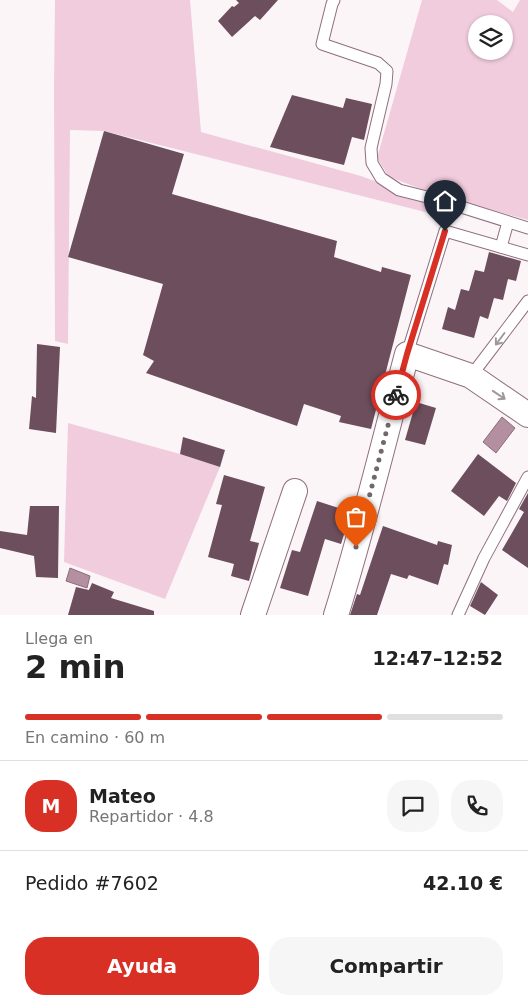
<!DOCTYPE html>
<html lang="es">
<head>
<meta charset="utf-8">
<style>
  :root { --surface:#fff; --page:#f6f6f6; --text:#222; --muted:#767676; --line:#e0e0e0; --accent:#d93025 }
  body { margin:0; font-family:"DejaVu Sans",sans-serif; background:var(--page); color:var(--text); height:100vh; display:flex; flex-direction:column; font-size:19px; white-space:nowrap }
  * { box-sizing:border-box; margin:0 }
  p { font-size:16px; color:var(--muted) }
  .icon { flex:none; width:28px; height:28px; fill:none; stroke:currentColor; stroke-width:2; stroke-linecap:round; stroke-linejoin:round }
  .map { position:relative; height:615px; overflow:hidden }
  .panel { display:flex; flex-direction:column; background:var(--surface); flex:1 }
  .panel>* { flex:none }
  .buttons { position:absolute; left:468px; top:15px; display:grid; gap:10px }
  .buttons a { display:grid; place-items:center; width:45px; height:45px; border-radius:50%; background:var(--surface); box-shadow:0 1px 4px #0004; font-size:25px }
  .pin { position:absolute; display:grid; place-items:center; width:42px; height:42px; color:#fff; margin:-51px -21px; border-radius:50% 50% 50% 0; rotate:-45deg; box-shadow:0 0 5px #0007 }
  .pin .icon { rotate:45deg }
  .courier { position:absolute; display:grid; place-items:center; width:50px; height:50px; margin:-25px; border:4px solid #d93025; border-radius:50%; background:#fff; color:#222; box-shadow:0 1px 6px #0007 }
  .summary em { font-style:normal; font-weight:700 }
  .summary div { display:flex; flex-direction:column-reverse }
  .summary { display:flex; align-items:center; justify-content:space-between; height:85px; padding:0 25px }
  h1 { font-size:32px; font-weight:700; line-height:38px }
  .bar { display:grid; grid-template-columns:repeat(4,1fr); gap:8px 5px; align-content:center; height:60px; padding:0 25px }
  .bar i { height:6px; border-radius:4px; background:var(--line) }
  .bar .selected { background:var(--accent) }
  .bar p { grid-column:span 4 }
  .line { display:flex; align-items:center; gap:12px; padding:0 25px; border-top:1px solid var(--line) }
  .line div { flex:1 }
  .round { display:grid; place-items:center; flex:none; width:52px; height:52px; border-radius:20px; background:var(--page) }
  .action { display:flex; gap:10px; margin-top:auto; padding:10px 25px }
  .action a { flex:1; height:58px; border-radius:20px; background:var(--accent); color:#fff; font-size:20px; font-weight:700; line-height:58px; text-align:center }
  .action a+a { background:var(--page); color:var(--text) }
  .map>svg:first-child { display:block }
  .green { fill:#f1ccdd; fill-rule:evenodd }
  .water { fill:#b48fa0; stroke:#8a6c7a }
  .building { fill:#6d4e5c }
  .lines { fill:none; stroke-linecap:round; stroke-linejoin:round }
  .service-casing { stroke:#8f6f7e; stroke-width:13 }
  .minor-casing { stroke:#8f6f7e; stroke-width:26 }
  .service { stroke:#fff; stroke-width:11 }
  .minor { stroke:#fff; stroke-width:24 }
  .oneway { stroke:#9e989b }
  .done { stroke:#72676c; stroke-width:5; stroke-dasharray:0 9 }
  .route { stroke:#d93025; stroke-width:6 }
</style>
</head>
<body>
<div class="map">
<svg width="528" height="615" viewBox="0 0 528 615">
  <rect width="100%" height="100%" fill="#fcf5f8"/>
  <!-- green -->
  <g class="green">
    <polygon points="55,0 190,0 201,132 361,176 431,202 429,213 104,131 70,130 68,344 55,341 54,88"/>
    <path d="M422,0H497L513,12L520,0H528V220L432,193L389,177L377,158ZM476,24H504V51H476Z"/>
    <polygon points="68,423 180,454 220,467 165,599 64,562"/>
  </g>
  <!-- water -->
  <g class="water">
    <polygon points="502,417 515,428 496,453 483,442"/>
    <polygon points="70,568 90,576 87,588 66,581"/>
  </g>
  <!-- building -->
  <g class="building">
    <polygon points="236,0 278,0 260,20 255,16 232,37 218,21 232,6 234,7 239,3"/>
    <polygon points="292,95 343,108 346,98 372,104 364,140 352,137 344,165 270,147"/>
    <polygon points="104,131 184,154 172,194 337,241 334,257 381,272 382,267 411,275 371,429 339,422 341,416 304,404 297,426 146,373 154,361 143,355 163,284 68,257"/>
    <polygon points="489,252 521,261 516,281 508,279 503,300 494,298 488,319 480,316 474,338 442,329 448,307 455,310 461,289 469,291 475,270 484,272"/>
    <polygon points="37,344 60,347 56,433 29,429 32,396 36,398"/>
    <polygon points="416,402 436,408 425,445 405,440"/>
    <polygon points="183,437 225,450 220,467 180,454"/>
    <polygon points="478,454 516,483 507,501 499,496 484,516 451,491"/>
    <polygon points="224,475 265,487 250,541 259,543 249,581 231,576 234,564 208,557 222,505 216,504"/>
    <polygon points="528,493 528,568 502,550 524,512 519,509"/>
    <polygon points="317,501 351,512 341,544 325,539 308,596 280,588 292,550 300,552"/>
    <polygon points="30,506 59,506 58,578 36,577 34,556 0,548 0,531 27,535"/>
    <polygon points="383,526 437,545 438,541 452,545 448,565 444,564 438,585 409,575 407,579 391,574 377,615 350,615 357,594 360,595"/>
    <polygon points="481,582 498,595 485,615 470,606"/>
    <polygon points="92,583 114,592 111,598 154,611 154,615 68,615 76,587 89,590"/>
  </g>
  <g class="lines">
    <defs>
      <g id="service">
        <polyline points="334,0 332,4 322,44 378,63 387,71 386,84 371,148 372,163 381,178 399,190 439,200 528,228"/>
        <polyline points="501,247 508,222"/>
        <polyline points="407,354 445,231 528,255"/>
        <polyline points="471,376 528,301"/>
        <polyline points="458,615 484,558 528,477"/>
      </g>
      <g id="minor">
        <polyline points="253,615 295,491"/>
        <path d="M336,615C363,529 384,441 407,354L471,376L528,415"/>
      </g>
    </defs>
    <!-- service casing -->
    <use href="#service" class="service-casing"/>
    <!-- minor casing -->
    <use href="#minor" class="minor-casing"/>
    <!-- service -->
    <use href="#service" class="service"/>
    <!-- minor -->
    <use href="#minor" class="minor"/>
  </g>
  <!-- one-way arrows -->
  <defs><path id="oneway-shaft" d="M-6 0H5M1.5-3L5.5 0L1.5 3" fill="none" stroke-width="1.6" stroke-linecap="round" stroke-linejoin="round" transform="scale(1.25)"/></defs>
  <g class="oneway">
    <use href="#oneway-shaft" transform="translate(500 339) rotate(127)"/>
    <use href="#oneway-shaft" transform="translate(499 395) rotate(34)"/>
  </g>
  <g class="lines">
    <!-- done -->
    <polyline class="done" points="356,547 396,395"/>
    <!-- route -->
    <polyline class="route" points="396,395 407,354 445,231"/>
  </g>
</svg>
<div class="buttons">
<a><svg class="icon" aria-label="layers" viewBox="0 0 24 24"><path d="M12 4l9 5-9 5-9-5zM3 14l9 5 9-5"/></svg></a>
</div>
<div class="pin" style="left:356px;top:547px;background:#ea580c"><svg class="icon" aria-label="bag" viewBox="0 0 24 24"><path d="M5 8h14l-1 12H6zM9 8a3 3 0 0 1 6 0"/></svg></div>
<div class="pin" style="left:445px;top:231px;background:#1f2937"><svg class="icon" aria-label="home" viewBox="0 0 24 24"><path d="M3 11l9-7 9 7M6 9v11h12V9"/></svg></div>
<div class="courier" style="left:396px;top:395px"><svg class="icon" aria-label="bike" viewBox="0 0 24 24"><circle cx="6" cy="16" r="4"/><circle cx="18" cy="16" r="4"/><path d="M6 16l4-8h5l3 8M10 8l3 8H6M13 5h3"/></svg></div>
</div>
<section class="panel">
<div class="summary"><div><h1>2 min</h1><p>Llega en</p></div><em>12:47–12:52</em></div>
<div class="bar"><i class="selected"></i><i class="selected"></i><i class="selected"></i><i></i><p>En camino · 60 m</p></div>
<div class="line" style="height:90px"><b class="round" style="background:var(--accent);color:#fff">M</b><div><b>Mateo</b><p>Repartidor · 4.8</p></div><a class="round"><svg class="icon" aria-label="chat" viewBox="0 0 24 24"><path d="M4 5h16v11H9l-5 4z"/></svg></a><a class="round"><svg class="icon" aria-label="phone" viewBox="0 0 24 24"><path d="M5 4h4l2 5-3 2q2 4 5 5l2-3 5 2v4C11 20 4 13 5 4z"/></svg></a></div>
<div class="line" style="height:65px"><div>Pedido #7602</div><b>42.10 €</b></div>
<div class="action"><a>Ayuda</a><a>Compartir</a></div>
</section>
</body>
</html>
